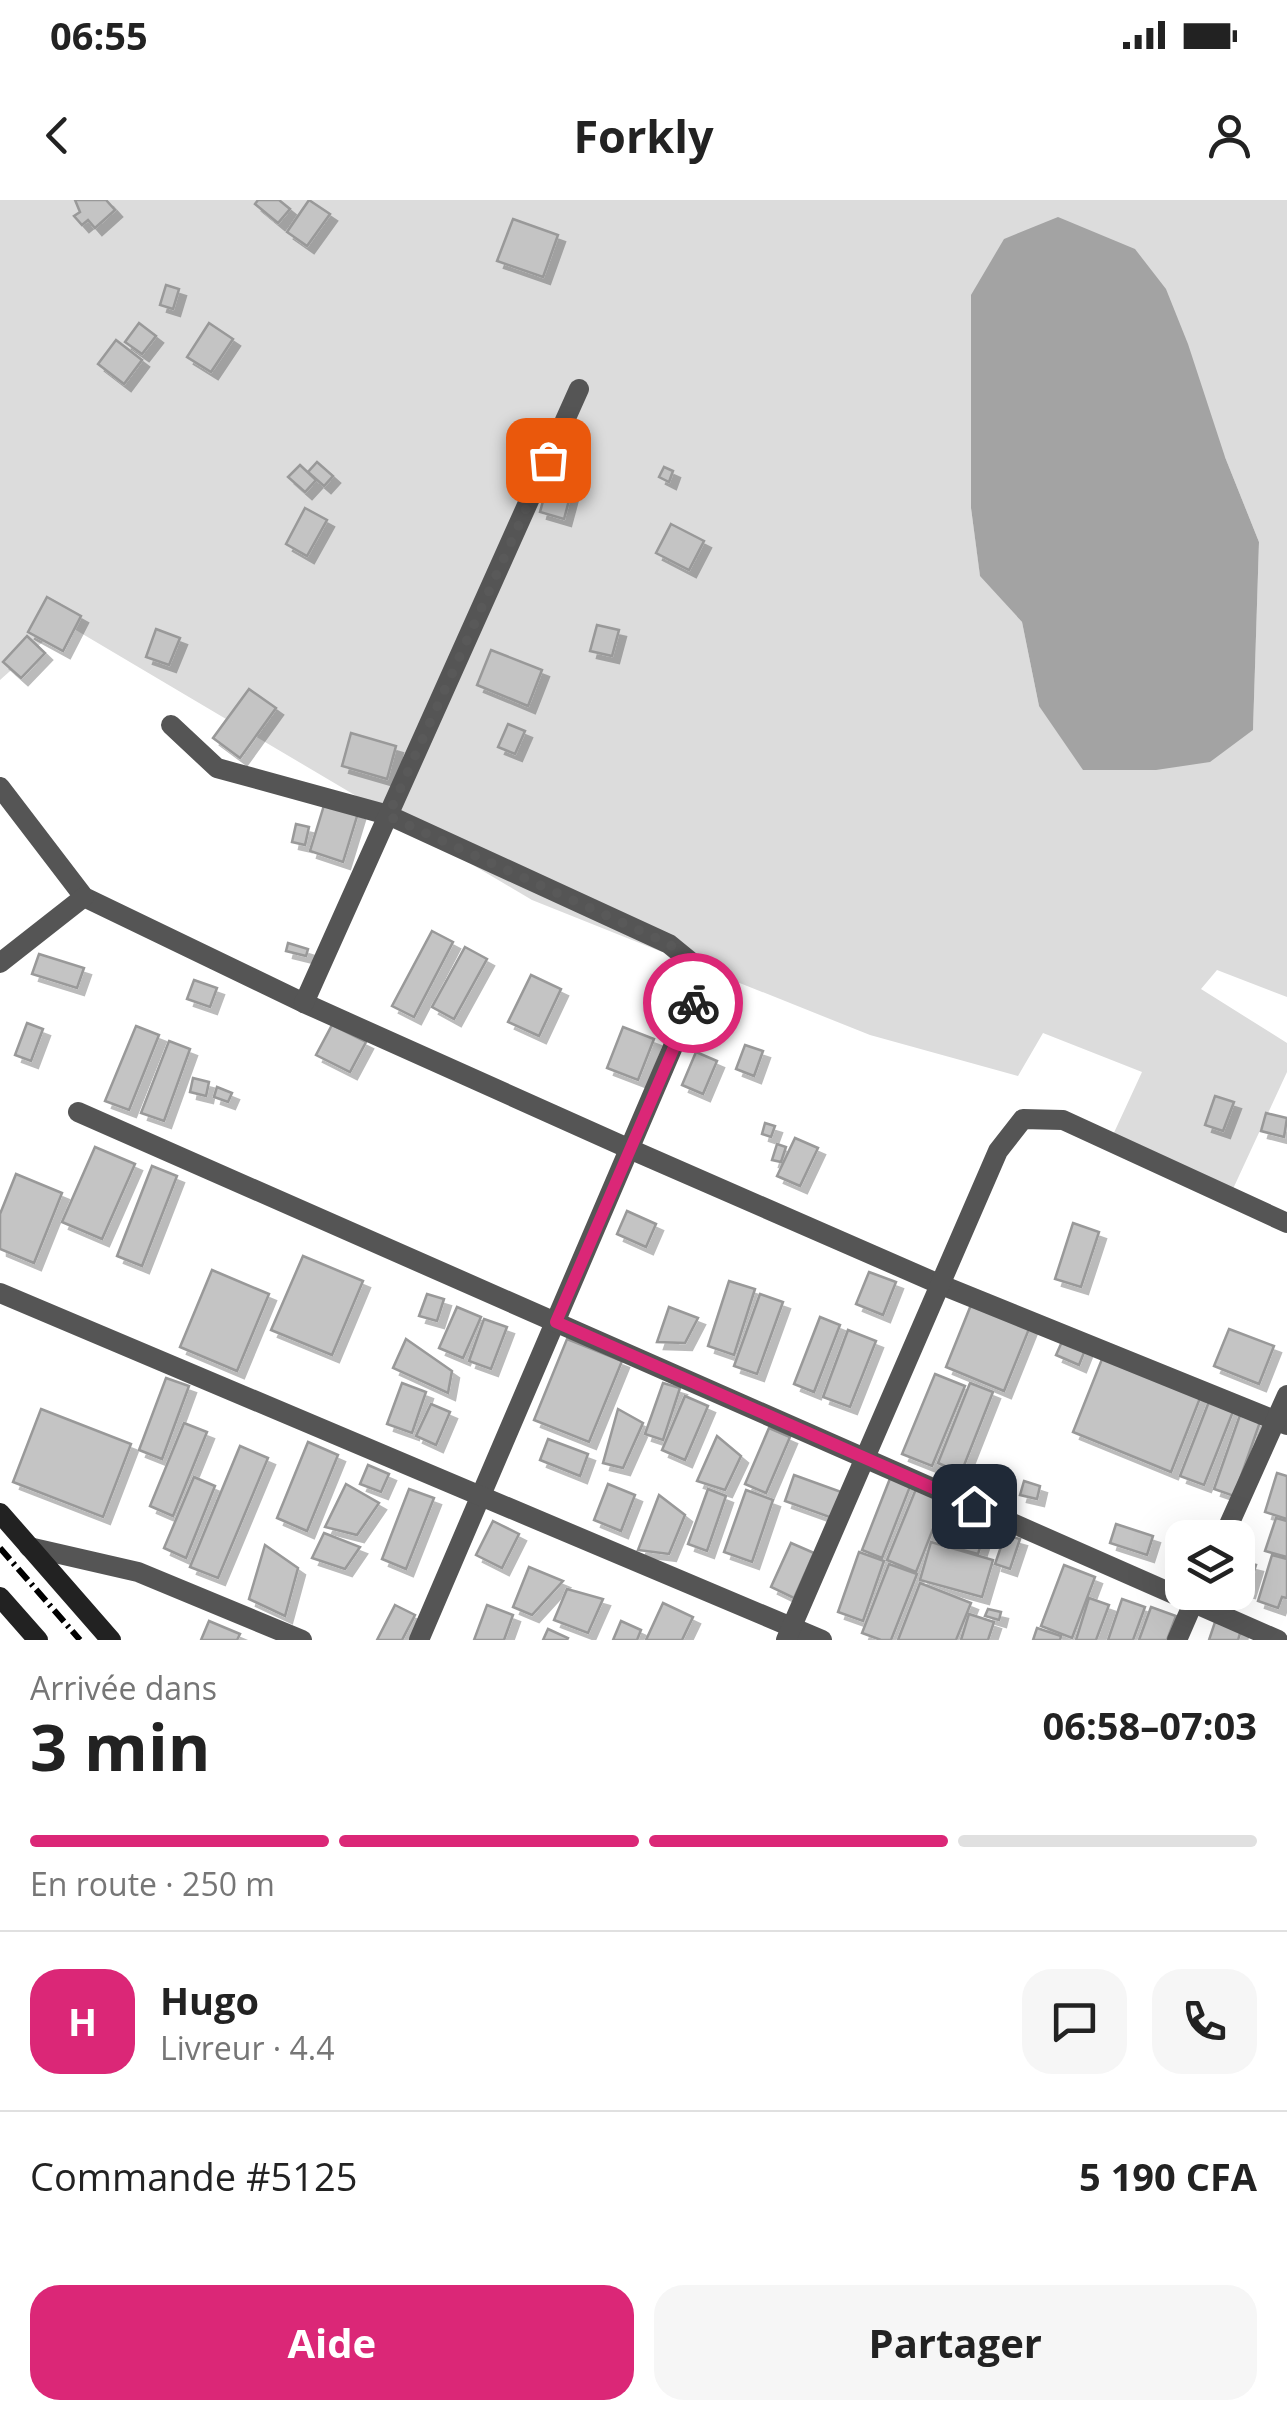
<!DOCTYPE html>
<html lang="fr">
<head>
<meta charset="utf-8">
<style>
  :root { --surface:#fff; --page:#f6f6f6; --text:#222; --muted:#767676; --line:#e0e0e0; --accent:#db2777 }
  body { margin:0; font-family:"Open Sans",sans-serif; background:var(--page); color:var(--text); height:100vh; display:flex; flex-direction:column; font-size:38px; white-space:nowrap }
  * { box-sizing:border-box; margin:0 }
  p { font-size:32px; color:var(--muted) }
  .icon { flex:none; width:55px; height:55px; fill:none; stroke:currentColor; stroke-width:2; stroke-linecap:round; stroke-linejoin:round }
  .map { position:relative; height:1440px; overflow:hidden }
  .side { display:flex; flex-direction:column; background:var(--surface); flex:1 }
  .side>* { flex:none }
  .controls { position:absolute; left:1165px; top:1320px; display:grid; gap:20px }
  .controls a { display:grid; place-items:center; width:90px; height:90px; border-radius:20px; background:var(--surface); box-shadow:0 10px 40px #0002; font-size:50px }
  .pin { position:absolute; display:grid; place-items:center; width:85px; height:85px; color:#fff; margin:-42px; border-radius:20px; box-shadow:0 5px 15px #0006 }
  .courier { position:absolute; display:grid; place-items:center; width:100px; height:100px; margin:-50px; border:8px solid #db2777; border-radius:50%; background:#fff; color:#222; box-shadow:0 2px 12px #0007 }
  .overview em { font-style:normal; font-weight:700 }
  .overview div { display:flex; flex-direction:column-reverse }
  .overview { display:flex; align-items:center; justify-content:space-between; height:170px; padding:0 30px }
  h1 { font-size:65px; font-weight:700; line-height:75px }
  .bar { display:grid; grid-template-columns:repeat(4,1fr); gap:15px 10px; align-content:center; height:120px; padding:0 30px }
  .bar i { height:12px; border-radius:8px; background:var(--line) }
  .bar .on { background:var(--accent) }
  .bar p { grid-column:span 4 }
  .line { display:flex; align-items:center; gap:25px; padding:0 30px; border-top:2px solid var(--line) }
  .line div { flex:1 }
  .round { display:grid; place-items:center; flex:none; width:105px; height:105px; border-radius:30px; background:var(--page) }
  .cta { display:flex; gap:20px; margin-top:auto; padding:20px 30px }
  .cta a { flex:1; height:115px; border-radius:30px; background:var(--accent); color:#fff; font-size:40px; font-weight:700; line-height:115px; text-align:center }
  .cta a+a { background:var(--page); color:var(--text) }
  .status { display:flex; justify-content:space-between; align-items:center; height:70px; padding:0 50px; background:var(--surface); direction:ltr }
  .status svg { height:28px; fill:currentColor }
  header { display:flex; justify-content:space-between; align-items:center; height:130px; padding:0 30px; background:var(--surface); font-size:45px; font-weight:700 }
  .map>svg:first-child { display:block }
  .green { fill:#dcdcdc; fill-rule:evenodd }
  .water { fill:#a3a3a3 }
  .building { fill:#c4c4c4; stroke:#999; stroke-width:2.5; filter:url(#shadow) }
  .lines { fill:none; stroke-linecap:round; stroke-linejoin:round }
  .street { stroke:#555; stroke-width:20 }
  .secondary { stroke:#222; stroke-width:20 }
  .rail { stroke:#000; stroke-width:6; stroke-dasharray:15 5 2.5 5; stroke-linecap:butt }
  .done { stroke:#595959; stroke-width:10; stroke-dasharray:0 18 }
  .route { stroke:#db2777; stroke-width:12 }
</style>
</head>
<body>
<div class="status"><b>06:55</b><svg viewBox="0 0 49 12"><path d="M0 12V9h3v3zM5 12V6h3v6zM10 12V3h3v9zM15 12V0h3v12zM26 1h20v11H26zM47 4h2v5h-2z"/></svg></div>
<header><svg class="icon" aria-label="back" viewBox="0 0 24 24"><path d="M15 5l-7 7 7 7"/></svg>Forkly<svg class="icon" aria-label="person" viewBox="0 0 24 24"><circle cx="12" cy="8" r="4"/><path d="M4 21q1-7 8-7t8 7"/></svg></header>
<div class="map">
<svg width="1287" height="1440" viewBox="0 0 1287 1440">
  <defs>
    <filter id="shadow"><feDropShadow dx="7" dy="7" stdDeviation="0" flood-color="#0004"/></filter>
  </defs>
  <rect width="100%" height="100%" fill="#fff"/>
  <!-- green -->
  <path class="green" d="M0,0H1287V797L1217,770L1201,789L1287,843V872L1232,991L1112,937L1142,872L1043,833L1018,876L870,835L532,700L64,423L0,480ZM971,95L1225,257L1259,342L1253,529L1039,506L1022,422L980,375L971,308Z"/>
  <!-- water -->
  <polygon class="water" points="1058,17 1135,49 1166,89 1188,144 1225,257 1259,342 1253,530 1210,562 1156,570 1083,570 1039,506 1022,422 980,376 971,308 971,95 1004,39"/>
  <!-- building -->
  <g class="building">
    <polygon points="75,0 106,0 115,10 95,28 88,20 82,25 74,16 80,12"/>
    <polygon points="258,0 279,0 290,9 278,23 255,4"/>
    <polygon points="309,0 330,14 307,46 287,32"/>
    <polygon points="513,19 558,35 543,77 497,61"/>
    <polygon points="166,85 179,89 173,109 160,105"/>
    <polygon points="139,123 156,136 142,154 125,142"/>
    <polygon points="209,123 233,139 211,172 187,157"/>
    <polygon points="116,140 142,160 124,184 98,164"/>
    <polygon points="317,262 333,276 324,286 308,272"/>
    <polygon points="300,265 316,280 305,292 288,277"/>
    <polygon points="664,267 673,271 669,282 659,277"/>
    <polygon points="548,283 572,289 564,319 540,312"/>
    <polygon points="305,308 327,320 307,356 286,344"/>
    <polygon points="671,324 704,341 689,370 656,353"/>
    <polygon points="47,397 81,416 63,451 28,432"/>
    <polygon points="597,425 619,430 612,456 590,451"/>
    <polygon points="156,429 180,438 169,465 146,457"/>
    <polygon points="27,436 45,453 21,478 3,462"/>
    <polygon points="491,450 542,470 528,506 477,485"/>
    <polygon points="249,489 276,508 240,558 213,538"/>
    <polygon points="508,524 525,531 515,554 498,547"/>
    <polygon points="351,533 396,546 387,579 342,566"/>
    <polygon points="325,602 358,613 343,662 310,651"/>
    <polygon points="296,624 309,627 305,645 292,642"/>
    <polygon points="432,731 453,742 414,817 392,806"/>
    <polygon points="288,743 308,749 306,756 286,751"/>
    <polygon points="465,747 487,759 454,819 432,807"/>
    <polygon points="39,754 84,768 77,788 32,774"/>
    <polygon points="531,775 561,789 539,836 508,822"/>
    <polygon points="194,780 217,788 210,807 187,799"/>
    <polygon points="27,823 43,829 31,861 15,855"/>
    <polygon points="332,825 366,842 350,872 316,855"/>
    <polygon points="136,826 159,835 129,910 105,901"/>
    <polygon points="623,827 654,839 638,880 607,868"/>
    <polygon points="169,841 190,849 164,921 141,913"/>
    <polygon points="745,845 763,851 754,876 736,869"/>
    <polygon points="696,852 717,861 703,894 682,885"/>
    <polygon points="193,878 209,882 206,896 190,892"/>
    <polygon points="217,887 232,893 228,902 214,897"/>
    <polygon points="1215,896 1234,902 1223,931 1205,925"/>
    <polygon points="1266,913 1287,918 1284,937 1261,931"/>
    <polygon points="765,923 775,926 771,937 762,934"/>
    <polygon points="795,938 818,948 800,986 777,976"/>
    <polygon points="777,944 786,947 781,962 772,960"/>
    <polygon points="95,947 135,964 102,1039 62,1022"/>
    <polygon points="152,966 177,976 142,1066 117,1056"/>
    <polygon points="16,974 62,993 34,1063 0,1049 0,1014"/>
    <polygon points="627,1011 656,1024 646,1047 617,1034"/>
    <polygon points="1073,1023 1099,1032 1081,1087 1055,1079"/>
    <polygon points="303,1056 363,1081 332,1155 271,1130"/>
    <polygon points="212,1070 269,1094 237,1171 180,1147"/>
    <polygon points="869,1072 896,1082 883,1115 856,1104"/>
    <polygon points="729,1081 755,1089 734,1155 708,1146"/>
    <polygon points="427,1094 444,1099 437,1121 419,1116"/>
    <polygon points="760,1094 783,1102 757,1174 734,1166"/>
    <polygon points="973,1100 1031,1124 1004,1191 946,1167"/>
    <polygon points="457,1107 481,1117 463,1158 439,1148"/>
    <polygon points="669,1107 698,1118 685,1143 657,1142"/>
    <polygon points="820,1117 840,1125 814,1192 794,1184"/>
    <polygon points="484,1119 507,1127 491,1169 469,1161"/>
    <polygon points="1229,1129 1274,1146 1259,1184 1214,1166"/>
    <polygon points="848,1130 876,1141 850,1207 823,1197"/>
    <polygon points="1065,1135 1087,1145 1079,1165 1056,1155"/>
    <polygon points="406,1139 452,1171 448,1193 393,1168"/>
    <polygon points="567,1139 622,1161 589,1242 534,1220"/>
    <polygon points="1104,1154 1202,1193 1171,1272 1073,1232"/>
    <polygon points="935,1174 965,1186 932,1266 902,1254"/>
    <polygon points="166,1178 189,1186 162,1259 139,1250"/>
    <polygon points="402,1183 426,1192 412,1233 387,1224"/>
    <polygon points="663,1183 680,1188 663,1240 645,1234"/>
    <polygon points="970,1183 993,1192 961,1273 938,1263"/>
    <polygon points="685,1196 708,1206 685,1260 662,1250"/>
    <polygon points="1210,1199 1234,1209 1204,1285 1180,1276"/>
    <polygon points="431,1204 450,1212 436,1245 416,1236"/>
    <polygon points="41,1209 131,1244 103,1317 13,1282"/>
    <polygon points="618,1209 643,1223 623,1268 603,1263"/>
    <polygon points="1240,1215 1260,1222 1234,1296 1214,1289"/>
    <polygon points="184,1223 207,1232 173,1316 150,1306"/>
    <polygon points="769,1228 790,1237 766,1293 745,1284"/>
    <polygon points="717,1236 741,1256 725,1290 697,1281"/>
    <polygon points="548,1239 588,1254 580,1276 540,1260"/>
    <polygon points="308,1242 338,1255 307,1331 277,1318"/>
    <polygon points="240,1246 268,1258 218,1378 190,1367"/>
    <polygon points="368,1265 389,1274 381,1292 360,1284"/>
    <polygon points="1277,1273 1287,1276 1287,1319 1265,1312"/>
    <polygon points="794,1275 844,1293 835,1319 785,1301"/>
    <polygon points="891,1276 911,1284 882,1358 862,1350"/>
    <polygon points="194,1277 215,1286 186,1358 164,1348"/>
    <polygon points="1024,1281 1040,1286 1037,1299 1020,1295"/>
    <polygon points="346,1284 379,1303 357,1335 325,1327"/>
    <polygon points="608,1284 635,1295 621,1331 594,1320"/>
    <polygon points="409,1289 434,1298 406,1369 382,1359"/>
    <polygon points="708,1289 726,1296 707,1351 688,1344"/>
    <polygon points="916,1289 944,1301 916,1372 887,1360"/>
    <polygon points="746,1290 773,1300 752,1362 724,1352"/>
    <polygon points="659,1295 685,1315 669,1354 638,1350"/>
    <polygon points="945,1311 963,1316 958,1335 939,1331"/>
    <polygon points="1276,1318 1287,1321 1287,1357 1265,1351"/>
    <polygon points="968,1320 987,1326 978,1354 959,1349"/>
    <polygon points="493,1321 519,1334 502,1368 476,1355"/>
    <polygon points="1116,1324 1153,1336 1147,1355 1110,1343"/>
    <polygon points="324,1333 360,1347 345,1369 312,1358"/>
    <polygon points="1005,1335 1020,1339 1010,1369 995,1364"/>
    <polygon points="931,1342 993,1360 982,1397 920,1380"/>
    <polygon points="791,1343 814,1353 794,1398 771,1387"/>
    <polygon points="265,1345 298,1368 285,1416 249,1399"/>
    <polygon points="859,1352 884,1361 863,1421 838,1412"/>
    <polygon points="1272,1355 1287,1359 1287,1398 1282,1397 1278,1408 1258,1401"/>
    <polygon points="1240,1361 1256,1365 1248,1391 1238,1388"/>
    <polygon points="889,1364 917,1374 891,1440 881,1440 862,1433"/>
    <polygon points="1064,1365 1095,1377 1072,1438 1041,1426"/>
    <polygon points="529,1367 563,1381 532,1415 513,1407"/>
    <polygon points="920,1383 971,1403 956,1440 898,1440"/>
    <polygon points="567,1389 603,1399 588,1433 554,1420"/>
    <polygon points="1089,1398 1109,1405 1096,1440 1076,1440"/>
    <polygon points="1122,1399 1145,1407 1133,1440 1108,1440"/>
    <polygon points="663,1403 693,1417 682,1440 646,1440"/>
    <polygon points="395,1405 415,1415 402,1440 377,1440"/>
    <polygon points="487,1405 513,1415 504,1440 474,1440"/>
    <polygon points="1151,1407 1176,1416 1167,1440 1139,1440"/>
    <polygon points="988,1409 1001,1412 999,1420 985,1416"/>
    <polygon points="969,1414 994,1422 988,1440 961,1440"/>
    <polygon points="209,1421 240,1434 237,1440 201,1440"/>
    <polygon points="621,1421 641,1430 637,1440 613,1440"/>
    <polygon points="1215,1422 1241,1430 1238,1440 1209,1440"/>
    <polygon points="1037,1428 1061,1436 1060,1440 1033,1440"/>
    <polygon points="548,1429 568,1438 567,1440 543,1440"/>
  </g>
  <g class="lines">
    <!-- street -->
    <g class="street">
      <polyline points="171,525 217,568 388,615 669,744 691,762 699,786 419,1440"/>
      <polyline points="0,587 84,697 304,803 632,950 939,1084 1287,1225"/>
      <polyline points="0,763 84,697"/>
      <polyline points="304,803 579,189"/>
      <polyline points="78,912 1278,1440"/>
      <polyline points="0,1093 822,1440"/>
      <polyline points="1223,1338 1287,1195"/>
      <polyline points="29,1347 138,1372 302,1440"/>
      <polyline points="786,1440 998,951 1023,919 1063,920 1287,1023"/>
      <polyline points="1177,1440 1197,1394"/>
    </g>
    <!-- secondary -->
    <g class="secondary">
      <polyline points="0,1313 111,1440"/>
      <polyline points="0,1397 38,1440"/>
    </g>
    <!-- rail -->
    <polyline class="rail" points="0,1348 80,1440"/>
  </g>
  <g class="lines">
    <!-- done -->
    <polyline class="done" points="548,260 388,616 669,744 691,762 700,786 693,803"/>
    <!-- route -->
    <polyline class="route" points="693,803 556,1122 974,1306"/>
  </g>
</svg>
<div class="controls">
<a><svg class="icon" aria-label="layers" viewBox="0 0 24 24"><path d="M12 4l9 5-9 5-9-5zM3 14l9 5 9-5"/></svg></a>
</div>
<div class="pin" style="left:548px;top:260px;background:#ea580c"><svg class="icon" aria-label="bag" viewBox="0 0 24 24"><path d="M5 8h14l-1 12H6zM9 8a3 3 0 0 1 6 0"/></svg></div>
<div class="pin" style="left:974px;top:1306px;background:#1f2937"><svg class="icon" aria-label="home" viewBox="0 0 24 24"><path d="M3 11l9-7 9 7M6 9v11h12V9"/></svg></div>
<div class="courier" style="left:693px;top:803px"><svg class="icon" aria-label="bike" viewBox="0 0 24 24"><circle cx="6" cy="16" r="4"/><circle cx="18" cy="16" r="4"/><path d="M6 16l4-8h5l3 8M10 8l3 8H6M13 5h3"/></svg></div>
</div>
<section class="side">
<div class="overview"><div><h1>3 min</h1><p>Arrivée dans</p></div><em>06:58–07:03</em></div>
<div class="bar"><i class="on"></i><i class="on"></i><i class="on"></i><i></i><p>En route · 250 m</p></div>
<div class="line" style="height:180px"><b class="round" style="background:var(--accent);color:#fff">H</b><div><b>Hugo</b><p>Livreur · 4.4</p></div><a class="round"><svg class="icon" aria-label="chat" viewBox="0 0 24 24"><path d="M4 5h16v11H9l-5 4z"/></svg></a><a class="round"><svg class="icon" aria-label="phone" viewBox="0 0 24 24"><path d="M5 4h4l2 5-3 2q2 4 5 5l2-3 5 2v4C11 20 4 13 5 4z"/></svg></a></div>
<div class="line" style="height:130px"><div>Commande #5125</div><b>5 190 CFA</b></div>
<div class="cta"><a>Aide</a><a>Partager</a></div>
</section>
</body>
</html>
